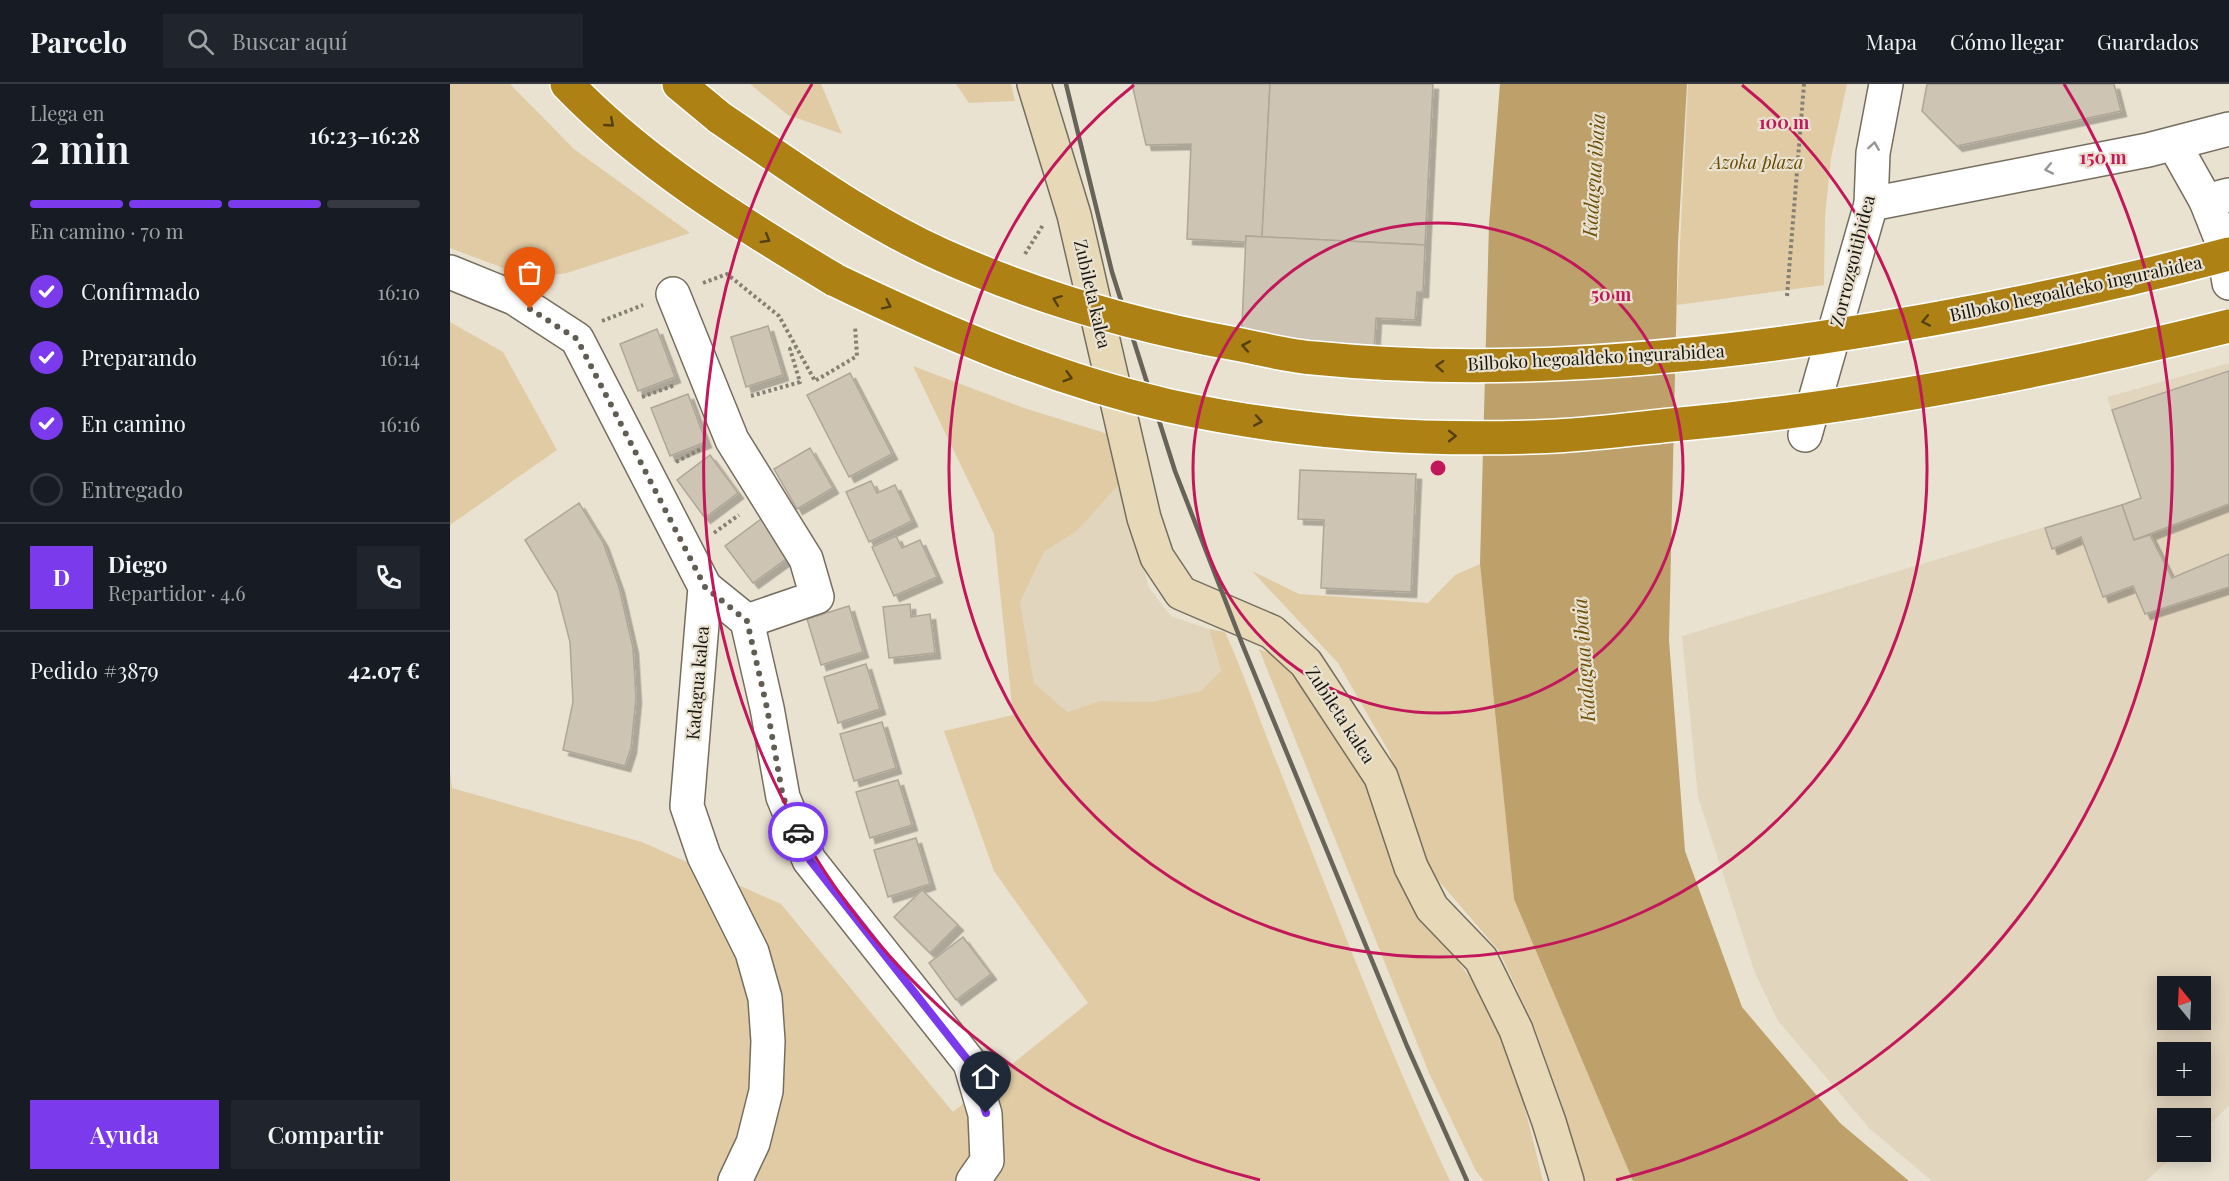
<!DOCTYPE html>
<html lang="es">
<head>
<meta charset="utf-8">
<style>
  :root { --surface:#171b24; --page:#20242c; --text:#f1f3f6; --muted:#9ea1a6; --line:#363941; --accent:#7c3aed }
  body { margin:0; font-family:"Playfair Display",serif; background:var(--page); color:var(--text); height:100vh; display:flex; flex-direction:column; font-size:22px; white-space:nowrap }
  * { box-sizing:border-box; margin:0 }
  p { font-size:20px; color:var(--muted) }
  .icon { flex:none; width:33px; height:33px; fill:none; stroke:currentColor; stroke-width:2; stroke-linecap:round; stroke-linejoin:round }
  .map { position:relative; flex:1; overflow:hidden }
  .details { display:flex; flex-direction:column; background:var(--surface); width:450px }
  .details>* { flex:none }
  .needle { width:39px; rotate:342deg }
  .buttons { position:absolute; left:1707px; top:892px; display:grid; gap:12px }
  .buttons a { display:grid; place-items:center; width:54px; height:54px; border-radius:0px; background:var(--surface); box-shadow:0 3px 15px #0003; font-size:30px }
  .pin { position:absolute; display:grid; place-items:center; width:51px; height:51px; color:#fff; margin:-62px -26px; border-radius:50% 50% 50% 0; rotate:-45deg; box-shadow:0 0 6px #0007 }
  .pin .icon { rotate:45deg }
  .courier { position:absolute; display:grid; place-items:center; width:60px; height:60px; margin:-30px; border:4px solid #7c3aed; border-radius:50%; background:#fff; color:#222; box-shadow:0 2px 8px #0007 }
  .overview em { font-style:normal; font-weight:600 }
  .overview div { display:flex; flex-direction:column-reverse }
  .overview { display:flex; align-items:center; justify-content:space-between; height:102px; padding:0 30px }
  h1 { font-size:39px; font-weight:600; line-height:45px }
  .bar { display:grid; grid-template-columns:repeat(4,1fr); gap:9px 6px; align-content:center; height:72px; padding:0 30px }
  .bar i { height:8px; border-radius:4px; background:var(--line) }
  .bar .active { background:var(--accent) }
  .bar p { grid-column:span 4 }
  .line { display:flex; align-items:center; gap:15px; padding:0 30px; border-top:2px solid var(--line) }
  .line div { flex:1 }
  .round { display:grid; place-items:center; flex:none; width:63px; height:63px; border-radius:0px; background:var(--page) }
  ol { padding:0 30px; list-style:none }
  li { display:flex; align-items:center; gap:18px; height:66px }
  li p { margin-inline-start:auto }
  li .icon { padding:6px; border-radius:50%; background:var(--accent); color:#fff; stroke-width:4 }
  li:last-child { color:var(--muted) }
  li i { width:33px; height:33px; border:3px solid var(--line); border-radius:50% }
  .button { display:flex; gap:12px; margin-top:auto; padding:12px 30px }
  .button a { flex:1; height:69px; border-radius:0px; background:var(--accent); color:#fff; font-size:24px; font-weight:600; line-height:69px; text-align:center }
  .button a+a { background:var(--page); color:var(--text) }
  header { display:flex; align-items:center; gap:36px; box-sizing:border-box; height:84px; padding:0 30px; background:var(--surface); border-bottom:2px solid var(--line) }
  header strong { font-size:28px }
  nav { display:flex; gap:33px; margin-inline-start:auto; font-size:21px }
  .search { width:420px; height:54px; background:var(--page); display:flex; align-items:center; gap:15px; box-sizing:border-box; padding:0 21px; border-radius:0px; color:var(--muted); font-size:22px }
  main { display:flex; flex:1; min-height:0 }
  .map>svg:first-child { display:block }
  .built { fill:#e2d5be; fill-rule:evenodd }
  .green { fill:#e0cba4 }
  .water { fill:#bea16a }
  .building { fill:#cdc4b4; stroke:#afa697; stroke-width:1.5; filter:url(#shadow) }
  .lines { fill:none; stroke-linecap:round; stroke-linejoin:round }
  .street-casing { stroke:#756e5f; stroke-width:36 }
  .secondary-casing { stroke:#756e5f; stroke-width:36 }
  .highway-casing { stroke:#fff; stroke-width:36 }
  .path { stroke:#868074; stroke-width:4; stroke-dasharray:3 3; stroke-linecap:butt }
  .street { stroke:#fff; stroke-width:33 }
  .secondary { stroke:#e7d9b8; stroke-width:33 }
  .highway { stroke:#ae8114; stroke-width:33 }
  .rail { stroke:#686359; stroke-width:4.5 }
  .highway-bridge-casing { stroke:#fff; stroke-width:36; stroke-linecap:butt }
  .highway-bridge { stroke:#ae8114; stroke-width:33 }
  .oneway { stroke:#544011 }
  .oneway2 { stroke:#979693 }
  .done { stroke:#625d53; stroke-width:6; stroke-dasharray:0 10.8 }
  .route { stroke:#7c3aed; stroke-width:8 }
  .ring { fill:none; stroke:#c2185b; stroke-width:3 }
  .labels { text-anchor:middle; stroke-width:4.5; stroke-linejoin:round; paint-order:stroke }
  .park-label { font-size:18px; font-style:italic; fill:#674a01; stroke:#eae2d1 }
  .street-label { font-size:18px; fill:#18150f; stroke:#eae2d1 }
  .water-label { font-size:20px; font-style:italic; fill:#6c4f08; stroke:#eae2d1 }
  .centre { fill:#c2185b; stroke:#eae2d1; stroke-width:3 }
  .ring-label { font-size:18px; text-anchor:middle; font-weight:bold; fill:#c2185b; stroke:#eae2d1; stroke-width:4.5; stroke-linejoin:round; paint-order:stroke }
</style>
</head>
<body>
<header>
<strong>Parcelo</strong>
<div class="search"><svg class="icon" aria-label="search" viewBox="0 0 24 24"><circle cx="10" cy="10" r="6"/><path d="M15 15l6 6"/></svg>Buscar aquí</div>
<nav><a>Mapa</a><a>Cómo llegar</a><a>Guardados</a></nav>
</header>
<main>
<section class="details">
<div class="overview"><div><h1>2 min</h1><p>Llega en</p></div><em>16:23–16:28</em></div>
<div class="bar"><i class="active"></i><i class="active"></i><i class="active"></i><i></i><p>En camino · 70 m</p></div>
<ol>
<li><svg class="icon" aria-label="check" viewBox="0 0 24 24"><path d="M5 12l5 5 9-10"/></svg>Confirmado<p>16:10</p></li>
<li><svg class="icon" aria-label="check" viewBox="0 0 24 24"><path d="M5 12l5 5 9-10"/></svg>Preparando<p>16:14</p></li>
<li><svg class="icon" aria-label="check" viewBox="0 0 24 24"><path d="M5 12l5 5 9-10"/></svg>En camino<p>16:16</p></li>
<li><i></i>Entregado</li>
</ol>
<div class="line" style="height:108px"><b class="round" style="background:var(--accent);color:#fff">D</b><div><b>Diego</b><p>Repartidor · 4.6</p></div><a class="round"><svg class="icon" aria-label="phone" viewBox="0 0 24 24"><path d="M5 4h4l2 5-3 2q2 4 5 5l2-3 5 2v4C11 20 4 13 5 4z"/></svg></a></div>
<div class="line" style="height:78px"><div>Pedido #3879</div><b>42.07 €</b></div>
<div class="button"><a>Ayuda</a><a>Compartir</a></div>
</section>
<div class="map">
<svg width="1779" height="1097" viewBox="0 0 1779 1097">
  <defs>
    <filter id="shadow"><feDropShadow dx="5.5" dy="5.5" stdDeviation="0" flood-color="#0004"/></filter>
  </defs>
  <rect width="100%" height="100%" fill="#eae2d1"/>
  <!-- built -->
  <g class="built">
    <path d="M1779,279V1022L1751,1048L1750,1035H1718V1068H1728L1696,1097H1482L1420,1045L1328,937L1305,889L1248,713L1232,552L1691,414L1657,313ZM1718,903H1750V936H1718ZM1718,969H1750V1002H1718Z"/>
    <polygon points="671,398 699,504 721,532 759,545 771,587 751,607 702,618 650,617 616,628 584,600 570,518 594,468 627,447"/>
  </g>
  <!-- green -->
  <g class="green">
    <polygon points="0,0 60,0 124,65 240,149 117,189 80,194 0,164"/>
    <polygon points="300,0 371,0 392,50 338,31"/>
    <polygon points="506,0 561,0 565,17 519,19"/>
    <polygon points="1238,0 1397,0 1381,74 1375,132 1374,201 1227,221"/>
    <polygon points="0,238 53,268 107,366 0,441"/>
    <path d="M463,282L574,324L658,350L671,398L627,447L594,468L570,518L584,599L617,628L650,617L702,618L751,607L771,587L759,545L775,548C795,592 810,638 829,684C884,822 936,962 1000,1097H543C563,1067 552,1028 541,997L638,919L544,787L494,647L563,631L544,450Z"/>
    <polygon points="1030,480 1064,815 1183,1097 1131,1097 1112,1020 1084,942 1049,867 982,789 939,668 888,579 802,487 849,510 978,519 1005,491"/>
    <polygon points="809,565 834,575 917,696 995,858 1040,923 1072,1012 1093,1097 1034,1097 1026,1087 979,989"/>
    <polygon points="0,687 2,704 192,758 331,820 503,1028 520,1014 528,1074 512,1097 0,1097"/>
  </g>
  <!-- water -->
  <polygon class="water" points="1050,0 1237,0 1228,158 1219,556 1235,767 1292,923 1390,1039 1459,1097 1183,1097 1064,815 1030,480 1039,140"/>
  <!-- building -->
  <g class="building">
    <polygon points="682,0 820,0 812,153 796,152 796,158 737,155 741,60 696,61"/>
    <polygon points="820,0 983,0 975,161 812,153"/>
    <polygon points="1477,0 1664,0 1671,27 1507,62 1472,27"/>
    <polygon points="796,152 975,161 973,208 967,208 965,236 926,234 924,267 791,262"/>
    <polygon points="318,242 333,291 296,303 281,253"/>
    <polygon points="207,245 225,293 188,307 170,260"/>
    <polygon points="1779,287 1779,420 1684,456 1672,421 1691,414 1662,326"/>
    <polygon points="400,289 442,370 399,393 357,311"/>
    <polygon points="238,310 256,358 220,372 201,324"/>
    <polygon points="360,364 383,404 347,425 324,385"/>
    <polygon points="260,371 288,409 255,434 227,396"/>
    <polygon points="850,386 966,390 961,508 871,504 874,436 848,435"/>
    <polygon points="421,397 427,409 445,401 462,437 419,458 396,408"/>
    <polygon points="129,419 153,458 169,503 183,564 186,614 181,664 175,682 113,666 123,618 120,558 107,508 75,456"/>
    <polygon points="1672,421 1684,456 1700,451 1722,494 1779,470 1779,503 1695,530 1683,502 1653,513 1631,453 1602,465 1595,444"/>
    <polygon points="311,435 339,473 303,499 275,462"/>
    <polygon points="446,452 452,464 470,456 487,493 444,512 422,463"/>
    <polygon points="460,520 461,533 480,530 485,569 439,574 433,523"/>
    <polygon points="399,522 413,568 371,581 357,535"/>
    <polygon points="416,580 430,625 388,639 374,593"/>
    <polygon points="432,638 446,684 404,697 390,650"/>
    <polygon points="448,696 462,741 420,754 406,708"/>
    <polygon points="466,754 480,800 438,813 424,766"/>
    <polygon points="472,806 508,841 480,869 444,833"/>
    <polygon points="513,853 541,890 506,916 479,879"/>
  </g>
  <g class="lines">
    <defs>
      <g id="street">
        <polyline points="1724,60 1756,117 1779,111"/>
        <polyline points="1756,117 1773,160 1779,199"/>
        <polyline points="1421,120 1698,66 1779,45"/>
        <polyline points="0,188 64,214 127,255 255,503 237,722 254,772 302,868 315,914 318,957 316,1007 303,1059 285,1097"/>
        <polyline points="223,210 282,356 356,475 367,513 297,537"/>
        <polyline points="1355,351 1421,120 1423,69 1436,0"/>
        <polyline points="255,503 297,537 317,624 333,713 359,776 520,979 535,1030 537,1077 523,1097"/>
      </g>
      <polyline id="secondary" points="584,0 624,131 694,434 707,473 731,509 822,548 856,579 931,693 961,783 982,824 1031,875 1066,946 1099,1038 1117,1097"/>
      <g id="highway">
        <path d="M117,0C194,80 290,139 385,196"/>
        <polyline points="229,0 270,34"/>
      </g>
    </defs>
    <!-- street casing -->
    <use href="#street" class="street-casing"/>
    <!-- secondary casing -->
    <use href="#secondary" class="secondary-casing"/>
    <!-- highway casing -->
    <use href="#highway" class="highway-casing"/>
    <!-- path -->
    <g class="path">
      <polyline points="575,170 593,141"/>
      <polyline points="253,199 277,190 329,232 365,297 407,272 405,242"/>
      <polyline points="1337,212 1354,0"/>
      <polyline points="152,237 193,221"/>
      <polyline points="301,312 350,298 340,265 346,263"/>
      <polyline points="192,313 225,301"/>
      <polyline points="226,378 251,365"/>
      <polyline points="264,449 289,431"/>
    </g>
    <!-- street -->
    <use href="#street" class="street"/>
    <!-- secondary -->
    <use href="#secondary" class="secondary"/>
    <!-- highway -->
    <use href="#highway" class="highway"/>
    <!-- rail -->
    <polyline class="rail" points="616,0 662,188 725,387 793,562 957,962 1017,1097"/>
    <defs>
      <g id="highway-bridge">
        <path d="M270,34C341,82 412,135 492,171C586,213 685,242 786,260C812,265 838,272 864,274C1032,291 1202,278 1368,254C1507,233 1644,206 1779,170"/>
        <path d="M385,196C493,248 602,295 720,322C845,349 979,358 1106,352C1144,350 1183,345 1221,341C1409,324 1595,288 1779,242"/>
      </g>
    </defs>
    <!-- highway-bridge casing -->
    <use href="#highway-bridge" class="highway-bridge-casing"/>
    <!-- highway-bridge -->
    <use href="#highway-bridge" class="highway-bridge"/>
  </g>
  <!-- one-way arrows -->
  <defs><path id="oneway-chevron" d="M-2-3.5L2.5 0L-2 3.5" fill="none" stroke-width="1.6" stroke-linecap="round" stroke-linejoin="round" transform="scale(1.5)"/></defs>
  <g class="oneway">
    <use href="#oneway-chevron" transform="translate(160 39) rotate(41)"/>
    <use href="#oneway-chevron" transform="translate(316 155) rotate(31)"/>
    <use href="#oneway-chevron" transform="translate(607 216) rotate(-159)"/>
    <use href="#oneway-chevron" transform="translate(437 221) rotate(26)"/>
    <use href="#oneway-chevron" transform="translate(1476 237) rotate(169)"/>
    <use href="#oneway-chevron" transform="translate(796 262) rotate(-170)"/>
    <use href="#oneway-chevron" transform="translate(990 282) rotate(-177)"/>
    <use href="#oneway-chevron" transform="translate(618 293) rotate(16)"/>
    <use href="#oneway-chevron" transform="translate(808 337) rotate(10)"/>
    <use href="#oneway-chevron" transform="translate(1002 352)"/>
  </g>
  <g class="oneway2">
    <use href="#oneway-chevron" transform="translate(1424 62) rotate(-81)"/>
    <use href="#oneway-chevron" transform="translate(1599 85) rotate(169)"/>
  </g>
  <g class="lines">
    <!-- done -->
    <polyline class="done" points="80,225 127,255 255,503 297,537 317,624 333,713 348,748"/>
    <!-- route -->
    <polyline class="route" points="348,748 360,776 520,979 536,1029"/>
  </g>
  <!-- distance rings -->
  <g class="ring">
    <circle cx="988" cy="384" r="245"/>
    <path d="M1292 1A489 489 0 1 1 684 1"/>
    <path d="M810 1096A734 734 0 0 1 362 0M1614 0A734 734 0 0 1 1166 1096"/>
  </g>
  <g class="labels">
    <!-- park labels -->
    <g class="park-label">
      <text x="1307" y="85">Azoka plaza</text>
    </g>
    <!-- street labels -->
    <g class="street-label">
      <text transform="translate(1403 177) rotate(-76)" y="6">Zorrozgoitibidea</text>
      <text transform="translate(1626 205) rotate(-12)" y="6">Bilboko hegoaldeko ingurabidea</text>
      <text transform="translate(642 210) rotate(77)" y="6">Zubileta kalea</text>
      <text transform="translate(1146 274) rotate(-3)" y="6">Bilboko hegoaldeko ingurabidea</text>
      <text transform="translate(248 599) rotate(-85)" y="6">Kadagua kalea</text>
      <text transform="translate(890 631) rotate(57)" y="6">Zubileta kalea</text>
    </g>
    <!-- water labels -->
    <g class="water-label">
      <text transform="translate(1144 91) rotate(-86)" y="7">Kadagua ibaia</text>
      <text transform="translate(1134 576) rotate(-94)" y="7">Kadagua ibaia</text>
    </g>
  </g>
  <circle cx="988" cy="384" r="9" class="centre"/>
  <g class="ring-label">
    <text x="1334" y="45">100 m</text>
    <text x="1653" y="80">150 m</text>
    <text x="1161" y="217">50 m</text>
  </g>
</svg>
<div class="buttons">
<a><svg class="needle" viewBox="-14 -14 28 28"><path d="M0-13l5 13h-10z" fill="#e53935"/><path d="M0 13l5-13h-10z" fill="#9ea1a6"/></svg></a>
<a>+</a>
<a>−</a>
</div>
<div class="pin" style="left:80px;top:225px;background:#ea580c"><svg class="icon" aria-label="bag" viewBox="0 0 24 24"><path d="M5 8h14l-1 12H6zM9 8a3 3 0 0 1 6 0"/></svg></div>
<div class="pin" style="left:536px;top:1029px;background:#1f2937"><svg class="icon" aria-label="home" viewBox="0 0 24 24"><path d="M3 11l9-7 9 7M6 9v11h12V9"/></svg></div>
<div class="courier" style="left:348px;top:748px"><svg class="icon" aria-label="car" viewBox="0 0 24 24"><path d="M5 17H2v-5l4-1 3-4h7l3 4 3 1v5h-3M9 17h6M6 11h13"/><circle cx="7" cy="17" r="2"/><circle cx="17" cy="17" r="2"/></svg></div>
</div>
</main>
</body>
</html>
